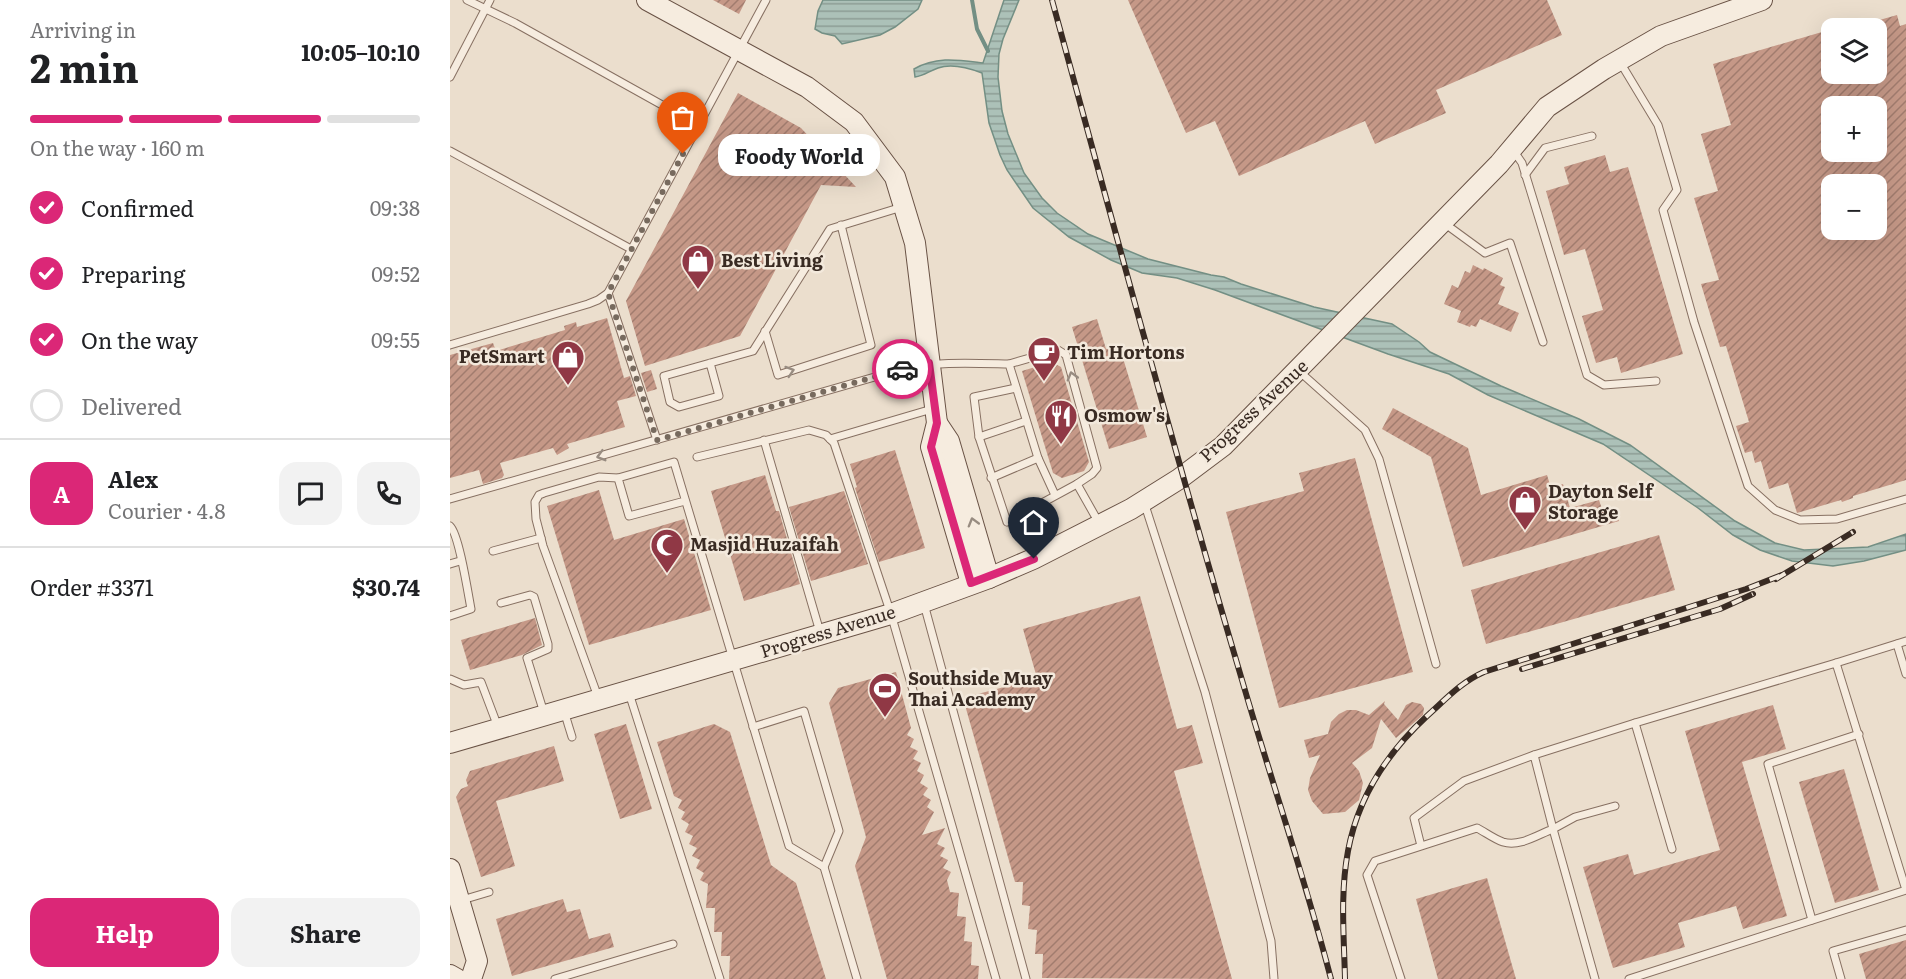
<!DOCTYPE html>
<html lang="en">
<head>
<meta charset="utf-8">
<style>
  :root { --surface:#fff; --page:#f2f2f2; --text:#202124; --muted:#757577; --line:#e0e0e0; --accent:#db2777 }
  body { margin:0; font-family:Literata,serif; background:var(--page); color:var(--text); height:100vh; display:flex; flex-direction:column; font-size:22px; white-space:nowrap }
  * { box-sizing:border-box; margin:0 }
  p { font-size:20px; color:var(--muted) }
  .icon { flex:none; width:33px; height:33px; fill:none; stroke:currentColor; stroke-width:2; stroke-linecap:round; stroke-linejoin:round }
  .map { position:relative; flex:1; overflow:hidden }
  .sheet { display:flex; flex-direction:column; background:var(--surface); width:450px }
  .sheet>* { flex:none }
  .buttons { position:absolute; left:1371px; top:18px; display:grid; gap:12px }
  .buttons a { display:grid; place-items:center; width:66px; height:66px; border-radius:12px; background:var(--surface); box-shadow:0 6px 24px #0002; font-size:30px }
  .pin { position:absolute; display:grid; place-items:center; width:51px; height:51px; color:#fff; margin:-62px -26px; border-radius:50% 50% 50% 0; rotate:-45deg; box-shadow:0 0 6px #0007 }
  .pin .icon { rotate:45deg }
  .courier { position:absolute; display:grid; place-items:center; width:60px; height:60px; margin:-30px; border:4px solid #db2777; border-radius:50%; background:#fff; color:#222; box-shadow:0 2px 8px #0007 }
  .bubble { position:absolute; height:42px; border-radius:18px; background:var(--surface); box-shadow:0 6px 24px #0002; font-size:20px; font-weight:700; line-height:42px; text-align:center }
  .overview em { font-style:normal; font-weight:700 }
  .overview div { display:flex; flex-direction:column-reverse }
  .overview { display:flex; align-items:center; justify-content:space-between; height:102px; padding:0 30px }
  h1 { font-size:39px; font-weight:700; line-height:45px }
  .bar { display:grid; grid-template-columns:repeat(4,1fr); gap:9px 6px; align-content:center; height:72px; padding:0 30px }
  .bar i { height:8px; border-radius:4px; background:var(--line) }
  .bar .selected { background:var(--accent) }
  .bar p { grid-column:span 4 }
  .line { display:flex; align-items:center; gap:15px; padding:0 30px; border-top:2px solid var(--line) }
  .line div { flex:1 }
  .round { display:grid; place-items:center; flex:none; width:63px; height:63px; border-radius:18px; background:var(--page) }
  ol { padding:0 30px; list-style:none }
  li { display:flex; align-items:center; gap:18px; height:66px }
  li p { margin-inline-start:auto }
  li .icon { padding:6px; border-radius:50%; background:var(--accent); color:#fff; stroke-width:4 }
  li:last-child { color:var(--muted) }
  li i { width:33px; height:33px; border:3px solid var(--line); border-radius:50% }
  .primary-button { display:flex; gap:12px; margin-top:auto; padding:12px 30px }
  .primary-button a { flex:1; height:69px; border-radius:18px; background:var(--accent); color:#fff; font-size:24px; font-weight:700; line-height:69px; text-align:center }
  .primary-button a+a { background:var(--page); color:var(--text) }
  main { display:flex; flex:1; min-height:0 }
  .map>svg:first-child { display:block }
  .water { fill:url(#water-rules); stroke:#738f84; stroke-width:1.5 }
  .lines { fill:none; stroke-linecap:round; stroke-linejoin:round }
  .stream { stroke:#738f84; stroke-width:4 }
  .building { fill:url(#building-hatch); fill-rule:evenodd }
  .lane-casing { stroke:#877062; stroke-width:9 }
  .secondary-casing { stroke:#695245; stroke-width:22 }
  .lane { stroke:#f6ecdf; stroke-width:7 }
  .secondary { stroke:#f6ecdf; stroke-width:20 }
  .rail-casing { stroke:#392b23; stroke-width:6 }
  .rail { stroke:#f3e9dc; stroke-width:4; stroke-dasharray:11; stroke-linecap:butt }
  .oneway { stroke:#988c81 }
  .done { stroke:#776a5e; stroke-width:6; stroke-dasharray:0 10.8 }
  .route { stroke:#db2777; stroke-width:8 }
  .labels { text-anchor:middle; stroke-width:5; stroke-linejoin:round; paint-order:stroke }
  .poi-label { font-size:18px; font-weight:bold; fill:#392b23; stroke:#f3e9dc; text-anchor:start }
  .street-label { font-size:18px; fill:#392b23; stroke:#f3e9dc }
</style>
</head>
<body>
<main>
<section class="sheet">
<div class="overview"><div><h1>2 min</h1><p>Arriving in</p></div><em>10:05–10:10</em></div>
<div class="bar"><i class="selected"></i><i class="selected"></i><i class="selected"></i><i></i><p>On the way · 160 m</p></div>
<ol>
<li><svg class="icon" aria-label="check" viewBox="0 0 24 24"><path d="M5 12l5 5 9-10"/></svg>Confirmed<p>09:38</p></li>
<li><svg class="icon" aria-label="check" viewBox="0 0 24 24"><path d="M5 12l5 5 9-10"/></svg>Preparing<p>09:52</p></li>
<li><svg class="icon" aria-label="check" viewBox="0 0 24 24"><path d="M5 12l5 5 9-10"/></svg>On the way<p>09:55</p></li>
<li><i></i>Delivered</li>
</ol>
<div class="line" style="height:108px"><b class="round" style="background:var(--accent);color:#fff">A</b><div><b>Alex</b><p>Courier · 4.8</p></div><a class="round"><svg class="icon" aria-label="chat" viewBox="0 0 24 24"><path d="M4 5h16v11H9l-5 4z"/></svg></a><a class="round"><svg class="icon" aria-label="phone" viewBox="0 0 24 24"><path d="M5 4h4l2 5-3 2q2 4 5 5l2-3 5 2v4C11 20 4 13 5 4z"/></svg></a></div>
<div class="line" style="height:78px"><div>Order #3371</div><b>$30.74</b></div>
<div class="primary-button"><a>Help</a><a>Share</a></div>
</section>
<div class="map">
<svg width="1456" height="979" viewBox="0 0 1456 979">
  <defs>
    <pattern id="water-rules" width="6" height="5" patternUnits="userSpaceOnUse" patternTransform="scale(1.5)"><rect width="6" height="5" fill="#acc1b8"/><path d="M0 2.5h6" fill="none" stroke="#8d9d95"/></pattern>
    <pattern id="building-hatch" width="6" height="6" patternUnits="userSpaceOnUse" patternTransform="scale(1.5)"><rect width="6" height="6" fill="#c59887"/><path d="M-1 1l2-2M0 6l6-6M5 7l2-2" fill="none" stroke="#a17c6e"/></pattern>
  </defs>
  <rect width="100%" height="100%" fill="#ebdecd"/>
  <!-- water -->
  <g class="water">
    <polygon points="373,0 472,0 468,9 445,27 430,35 392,44 385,36 372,33 365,29 368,11"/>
    <path d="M554,0H569L553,39L549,54L548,77L552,111L558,134L574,173L592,198L607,213L638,234L698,259L761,275L774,277L791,284L864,307L942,324L969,342L980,352L1051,386L1129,419L1180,445L1285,521L1325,543L1354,550L1418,547L1456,534V550L1414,561L1383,566L1342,561L1310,550L1283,535L1248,508L1153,444L1038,395L999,374L938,354L765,290L727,278L692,273L661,260L619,237L583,208L557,170L550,155L539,123L532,73C519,68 502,63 488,68C479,71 474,76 465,77L464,69C487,56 508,60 533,63Z"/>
  </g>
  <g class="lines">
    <!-- stream -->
    <polyline class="stream" points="522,0 527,29 538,51"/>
  </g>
  <!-- building -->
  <g class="building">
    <polygon points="263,0 296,0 289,14"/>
    <polygon points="678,0 1097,0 1112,35 986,90 996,113 925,144 915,121 789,176 765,121 736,133"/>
    <path d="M1447,15L1450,26L1456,24V480L1403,496V498L1392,502L1391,500L1347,513L1338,483L1319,489L1311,461L1305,463L1302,451L1295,453L1286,426L1299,422L1276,346L1270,347L1251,284L1269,280L1244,198L1268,191L1251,134L1281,125L1263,64L1382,29V74H1426V21ZM1382,106H1426V152H1382ZM1382,184H1426V230H1382Z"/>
    <polygon points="288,93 351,128 406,187 371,185 290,336 195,366 176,301"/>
    <polygon points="1155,155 1160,172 1178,167 1233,354 1171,373 1167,357 1146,363 1132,316 1153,310 1135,249 1114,255 1096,191 1119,184 1114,167"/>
    <polygon points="1023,265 1033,270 1034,268 1053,278 1050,285 1055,287 1048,304 1069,313 1061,332 1030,319 1026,327 1021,325 1020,327 1007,322 1011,311 994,304 1002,285 1008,288 1015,271 1020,273"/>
    <polygon points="157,318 174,378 180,376 186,396 167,401 175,427 117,444 119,448 107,455 103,448 50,463 54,475 52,478 33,484 29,470 0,478 0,355 43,343 46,351 115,330 114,326 126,322 127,327"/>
    <polygon points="647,319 656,349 669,345 697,437 659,449 622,327"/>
    <polygon points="602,362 611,367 639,462 634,471 612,478 603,473 572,371"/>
    <polygon points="201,370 207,389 197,392 191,373"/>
    <polygon points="943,408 1018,448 1031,495 1097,475 1101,488 1113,484 1120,508 1149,500 1153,512 1165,508 1169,521 1013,567 981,457 932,429"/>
    <polygon points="445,450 475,548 429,562 405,488 407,487 400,464"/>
    <polygon points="905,458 963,672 829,708 776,512 854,491 849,473"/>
    <polygon points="315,475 326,511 329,511 350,584 294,601 261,491"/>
    <polygon points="149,490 164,540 234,519 261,610 139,645 97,506"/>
    <polygon points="394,491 418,564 361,581 339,507"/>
    <polygon points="1209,535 1225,590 1036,644 1021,590"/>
    <polygon points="690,596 727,729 742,725 753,763 724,771 782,979 592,978 593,954 585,954 587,930 578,929 580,906 572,905 573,882 565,882 513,698 587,678 573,629"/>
    <polygon points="85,618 92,645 72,655 20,670 11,640"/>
    <polygon points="446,672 461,728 457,735 464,739 460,747 468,751 463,759 471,763 467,771 474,775 470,783 478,788 473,795 481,800 477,807 484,812 472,835 495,828 487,844 495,848 490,856 498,860 493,868 501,872 497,880 500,892 509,893 507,916 516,917 514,941 522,942 521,965 529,966 528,979 437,979 405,866 416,837 379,703 388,688"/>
    <polygon points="935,701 934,704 948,720 956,705 962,702 971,704 974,708 973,715 946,738 931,719 922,748 902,763 909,771 913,783 909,800 895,812 873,814 862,801 858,790 860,778 870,755 859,758 854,740 878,734 881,722 889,714 897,710 906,710 919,715"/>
    <polygon points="1323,705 1336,749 1292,762 1337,916 1293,929 1286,906 1228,923 1235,947 1163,968 1133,867 1178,854 1184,875 1270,850 1235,731"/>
    <polygon points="176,724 202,809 170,819 144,734"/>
    <polygon points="264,724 280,732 321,865 346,883 376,979 279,979 280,956 271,956 272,932 264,932 265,908 256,908 258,884 250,880 254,873 246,868 250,860 242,856 247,848 239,844 243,836 235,832 239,824 231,819 235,812 228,808 232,800 224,796 207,742"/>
    <polygon points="104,746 114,781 46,801 65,866 31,877 6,797 11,789 18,786 16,780 20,771"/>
    <polygon points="1394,769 1429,890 1385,903 1349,782"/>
    <polygon points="1037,878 1066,979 988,979 966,899"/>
    <polygon points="113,899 117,912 130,909 139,939 160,933 164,947 62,976 46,919"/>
    <polygon points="1456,940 1456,979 1416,979 1409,954"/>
  </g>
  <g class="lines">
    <defs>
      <g id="lane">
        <polyline points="17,0 65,23 248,125"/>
        <polyline points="1170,62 1208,125 1227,190 1213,210 1244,322 1298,486 1325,510 1350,520 1387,519 1456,499"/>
        <polyline points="0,77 40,0"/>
        <polyline points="1063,150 1072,163 1137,375 1154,385 1206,381"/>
        <polyline points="0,151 181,249"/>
        <polyline points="1075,175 1095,148 1142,136"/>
        <polyline points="994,223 1035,253 1060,243 1093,342"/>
        <polyline points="158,293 207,440"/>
        <polyline points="315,331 328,375 421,345 391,225"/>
        <polyline points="0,345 138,304 148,300 158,293 316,0"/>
        <polyline points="260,363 269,396 229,407 220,402 214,376 303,351 380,229 452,207"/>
        <polyline points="559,364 608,350 616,355 647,468 642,474 627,484 557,522 529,437 524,397 566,388"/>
        <polyline points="850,372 915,430 929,459 986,664"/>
        <polyline points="529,437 576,421"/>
        <polyline points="380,439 482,409"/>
        <polyline points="314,440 370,632"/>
        <polyline points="247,457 359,430 376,435 384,443 441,614 546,979"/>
        <polyline points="541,478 588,458"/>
        <polyline points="627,484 649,523"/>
        <path d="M0,499L449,370C487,361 520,363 559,364L588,458L605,495"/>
        <polyline points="235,501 179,516 168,478 224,462 339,846 374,867 407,979"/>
        <polyline points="694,502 755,692 821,941 824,979"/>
        <path d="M0,526C9,534 18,593 21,609L0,616"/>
        <polyline points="43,551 91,538"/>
        <polyline points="0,564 10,561"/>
        <polyline points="51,603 80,595 84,597 98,644 98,649 77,658 94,713"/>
        <polyline points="474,604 576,979"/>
        <polyline points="1447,644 1456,674"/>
        <polyline points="1386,663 1456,641"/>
        <polyline points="0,679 14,685 31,682 48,727"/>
        <polyline points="179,693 270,979"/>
        <polyline points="148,697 93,546 86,519 85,502 89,495 94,493 149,477 168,478"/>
        <polyline points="114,711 122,737"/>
        <polyline points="1185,723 1222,849"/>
        <polyline points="303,727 354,711 389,831 374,867"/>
        <polyline points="1084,755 1185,723 1386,663 1456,890 1179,979"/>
        <polyline points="12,900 39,892"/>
        <polyline points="1362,920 1318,764 1409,734"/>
        <polyline points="105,979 223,944"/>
        <path d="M951,979L917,875L925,861L1027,828C1035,832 1044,839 1053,842C1070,847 1087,835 1103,829L1084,755L1014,781L964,818L971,846"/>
        <polyline points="1145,979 1103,829 1125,817 1165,806"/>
        <polyline points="1391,979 1383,951 1456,930"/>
      </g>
      <g id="secondary">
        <polyline points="197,0 357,87 404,122 445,177 465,243 487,423 481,447 521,583"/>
        <polyline points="487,423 499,441 539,578"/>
        <polyline points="0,743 441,614 539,578 583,559 681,509 729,479 773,446 1049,164 1097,107 1154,69 1211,36 1312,0"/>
        <polyline points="0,869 27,961 21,979"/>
        <polyline points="0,975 7,979"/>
      </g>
    </defs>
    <!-- lane casing -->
    <use href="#lane" class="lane-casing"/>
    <!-- secondary casing -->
    <use href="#secondary" class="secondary-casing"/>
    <!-- lane -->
    <use href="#lane" class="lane"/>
    <!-- secondary -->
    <use href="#secondary" class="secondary"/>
    <defs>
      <g id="rail">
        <path d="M602,0C664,227 725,454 792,680C821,780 855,878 881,979"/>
        <polyline points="1326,579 1403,532"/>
        <polyline points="1072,669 1270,609 1303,594"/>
        <path d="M895,979C894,937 890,893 898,851C908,797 937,753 977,716C995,700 1011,682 1034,672L1296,589L1332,575"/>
      </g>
    </defs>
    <!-- rail casing -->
    <use href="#rail" class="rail-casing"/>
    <!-- rail -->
    <use href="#rail" class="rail"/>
  </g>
  <!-- one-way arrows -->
  <defs><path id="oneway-chevron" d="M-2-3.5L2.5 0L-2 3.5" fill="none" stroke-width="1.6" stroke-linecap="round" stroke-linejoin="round" transform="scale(1.5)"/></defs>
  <g class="oneway">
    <use href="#oneway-chevron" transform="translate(340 371) rotate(-18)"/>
    <use href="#oneway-chevron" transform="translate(622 376) rotate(-106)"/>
    <use href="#oneway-chevron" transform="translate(151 456) rotate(164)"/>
    <use href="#oneway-chevron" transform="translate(523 522) rotate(-106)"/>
  </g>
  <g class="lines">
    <!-- done -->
    <polyline class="done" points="233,154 158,293 207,440 452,369"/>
    <!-- route -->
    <polyline class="route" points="452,369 479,363 487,423 481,447 521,583 584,559"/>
  </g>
  <!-- icons -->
  <defs>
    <symbol id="shop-pin" viewBox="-11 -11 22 30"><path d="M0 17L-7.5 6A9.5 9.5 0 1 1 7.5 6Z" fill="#903845" stroke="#f3e9dc"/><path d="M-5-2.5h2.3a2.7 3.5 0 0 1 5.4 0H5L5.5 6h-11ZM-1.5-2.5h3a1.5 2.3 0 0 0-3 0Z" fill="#fff"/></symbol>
    <symbol id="cafe-pin" viewBox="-11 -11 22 30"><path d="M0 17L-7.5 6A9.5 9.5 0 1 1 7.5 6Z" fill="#903845" stroke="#f3e9dc"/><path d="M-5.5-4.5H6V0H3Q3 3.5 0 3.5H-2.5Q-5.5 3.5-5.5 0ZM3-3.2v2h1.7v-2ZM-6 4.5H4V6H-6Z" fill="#fff"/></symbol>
    <symbol id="restaurant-pin" viewBox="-11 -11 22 30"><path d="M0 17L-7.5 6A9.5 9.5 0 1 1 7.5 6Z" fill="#903845" stroke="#f3e9dc"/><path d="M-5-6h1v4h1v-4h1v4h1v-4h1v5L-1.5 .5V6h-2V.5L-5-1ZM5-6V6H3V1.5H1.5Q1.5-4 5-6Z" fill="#fff"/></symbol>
    <symbol id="mosque-pin" viewBox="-11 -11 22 30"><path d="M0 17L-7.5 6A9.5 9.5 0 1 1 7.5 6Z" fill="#903845" stroke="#f3e9dc"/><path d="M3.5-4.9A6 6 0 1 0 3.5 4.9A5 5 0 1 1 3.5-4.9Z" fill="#fff"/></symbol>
    <symbol id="stadium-pin" viewBox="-11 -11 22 30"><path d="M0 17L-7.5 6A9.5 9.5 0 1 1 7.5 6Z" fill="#903845" stroke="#f3e9dc"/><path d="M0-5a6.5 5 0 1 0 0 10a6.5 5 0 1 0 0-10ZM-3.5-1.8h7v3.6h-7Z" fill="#fff"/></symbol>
  </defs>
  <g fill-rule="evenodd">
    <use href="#shop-pin" x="229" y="242" width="38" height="52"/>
    <use href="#cafe-pin" x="575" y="334" width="38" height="52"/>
    <use href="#shop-pin" x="99" y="338" width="38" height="52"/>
    <use href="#restaurant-pin" x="592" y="397" width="38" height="52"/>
    <use href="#shop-pin" x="1056" y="483" width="38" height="52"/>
    <use href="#mosque-pin" x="198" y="526" width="38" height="52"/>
    <use href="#stadium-pin" x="416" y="670" width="38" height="52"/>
  </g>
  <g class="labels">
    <!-- poi labels -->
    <g class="poi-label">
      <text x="271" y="267">Best Living</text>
      <text x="617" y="359">Tim Hortons</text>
      <text x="95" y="363" text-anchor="end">PetSmart</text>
      <text x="634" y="422">Osmow's</text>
      <text x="1098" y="498">Dayton Self<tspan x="1098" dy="21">Storage</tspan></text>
      <text x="240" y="551">Masjid Huzaifah</text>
      <text x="458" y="685">Southside Muay<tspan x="458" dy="21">Thai Academy</tspan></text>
    </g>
    <!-- street labels -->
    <g class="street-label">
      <text transform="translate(804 411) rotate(-43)" y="6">Progress Avenue</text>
      <text transform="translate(378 632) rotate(-17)" y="6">Progress Avenue</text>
    </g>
  </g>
</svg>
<div class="buttons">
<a><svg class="icon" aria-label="layers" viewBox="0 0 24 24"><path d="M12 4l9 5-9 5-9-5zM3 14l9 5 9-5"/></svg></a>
<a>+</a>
<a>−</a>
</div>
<div class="pin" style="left:233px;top:154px;background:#ea580c"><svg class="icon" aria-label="bag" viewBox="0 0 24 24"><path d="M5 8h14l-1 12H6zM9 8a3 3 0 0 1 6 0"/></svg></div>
<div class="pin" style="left:584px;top:559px;background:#1f2937"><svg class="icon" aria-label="home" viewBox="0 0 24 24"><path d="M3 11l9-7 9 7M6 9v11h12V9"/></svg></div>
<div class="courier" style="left:452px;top:369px"><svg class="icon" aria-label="car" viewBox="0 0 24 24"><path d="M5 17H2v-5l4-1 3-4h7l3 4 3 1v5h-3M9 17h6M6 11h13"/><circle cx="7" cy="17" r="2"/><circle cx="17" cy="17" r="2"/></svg></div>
<div class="bubble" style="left:268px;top:134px;width:162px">Foody World</div>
</div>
</main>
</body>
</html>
